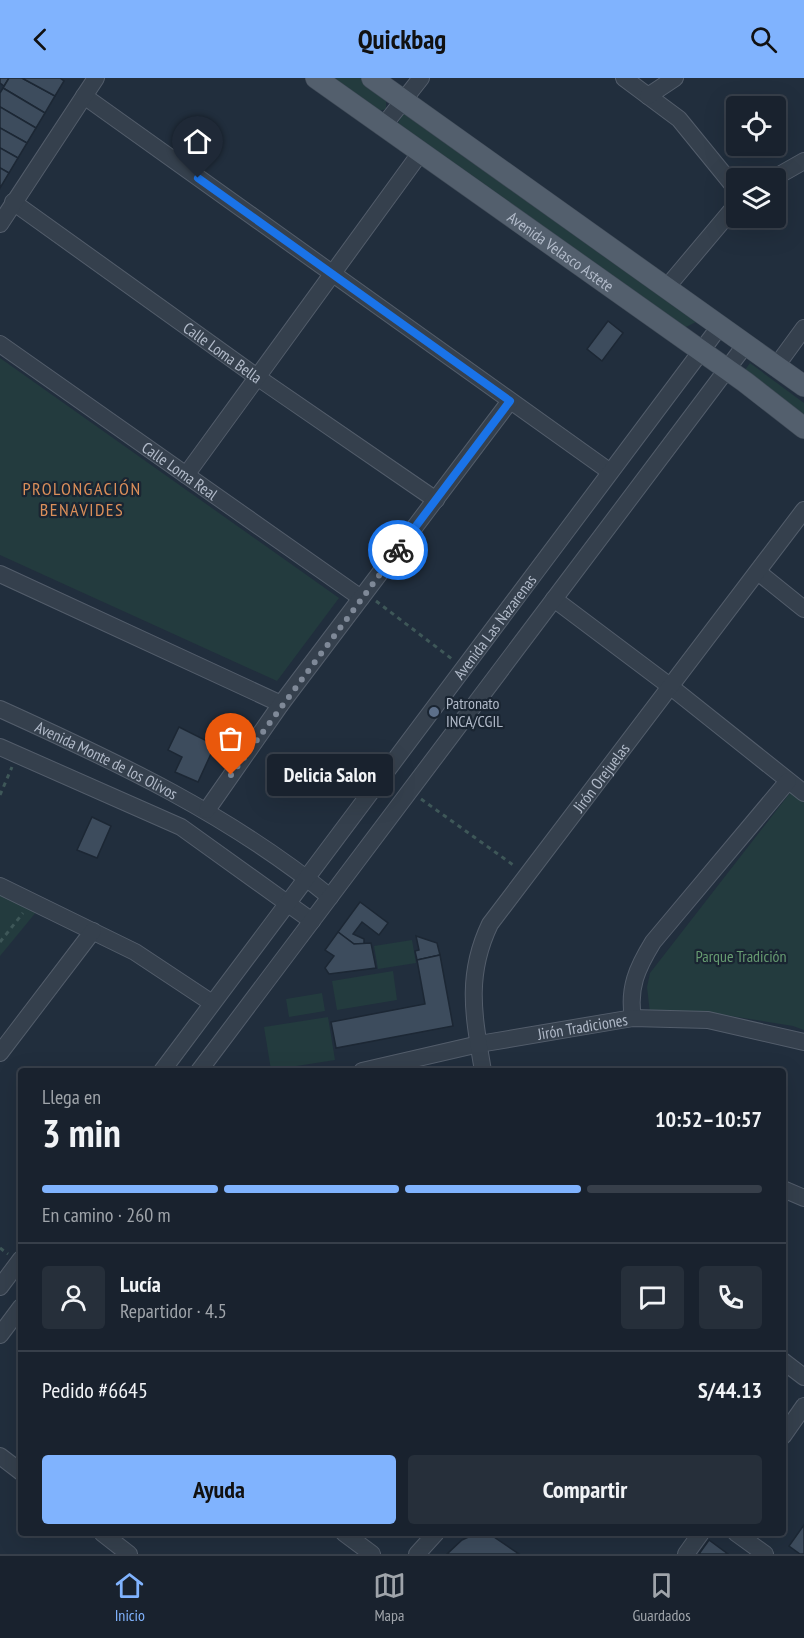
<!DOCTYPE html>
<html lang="es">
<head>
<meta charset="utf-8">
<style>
  :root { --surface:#19222e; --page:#262f3a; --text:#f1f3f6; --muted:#9fa4aa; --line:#373f4a; --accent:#80b3fe }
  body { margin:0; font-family:"PT Sans Narrow",sans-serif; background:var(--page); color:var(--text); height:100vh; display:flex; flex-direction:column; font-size:22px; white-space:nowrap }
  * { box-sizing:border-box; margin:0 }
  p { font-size:20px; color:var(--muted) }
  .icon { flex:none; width:33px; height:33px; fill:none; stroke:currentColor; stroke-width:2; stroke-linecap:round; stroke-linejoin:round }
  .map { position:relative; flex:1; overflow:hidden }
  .sheet { position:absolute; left:18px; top:990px; width:768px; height:468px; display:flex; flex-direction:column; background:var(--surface); border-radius:6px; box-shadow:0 6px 24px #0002,0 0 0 2px var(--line) }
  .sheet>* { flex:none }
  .buttons { position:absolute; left:726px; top:18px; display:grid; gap:12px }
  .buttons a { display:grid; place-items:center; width:60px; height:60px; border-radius:6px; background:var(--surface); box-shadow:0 6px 24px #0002,0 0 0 2px var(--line); font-size:30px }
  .pin { position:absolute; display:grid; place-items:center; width:51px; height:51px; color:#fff; margin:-62px -26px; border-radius:50% 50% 50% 0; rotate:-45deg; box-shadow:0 0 6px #0007 }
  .pin .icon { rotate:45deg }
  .courier { position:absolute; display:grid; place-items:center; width:60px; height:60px; margin:-30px; border:4px solid #1a73e8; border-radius:50%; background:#fff; color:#222; box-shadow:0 2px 8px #0007 }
  .bubble { position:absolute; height:42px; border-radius:6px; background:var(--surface); box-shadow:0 6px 24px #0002,0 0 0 2px var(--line); font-size:20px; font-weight:700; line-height:42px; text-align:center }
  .overview em { font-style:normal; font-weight:700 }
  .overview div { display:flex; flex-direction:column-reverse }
  .overview { display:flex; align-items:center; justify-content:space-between; height:102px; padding:0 24px }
  h1 { font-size:39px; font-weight:700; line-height:45px }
  .bar { display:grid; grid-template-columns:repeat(4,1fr); gap:9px 6px; align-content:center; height:72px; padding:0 24px }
  .bar i { height:8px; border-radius:4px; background:var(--line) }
  .bar .current { background:var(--accent) }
  .bar p { grid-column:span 4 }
  .line { display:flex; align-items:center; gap:15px; padding:0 24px; border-top:2px solid var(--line) }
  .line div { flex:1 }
  .round { display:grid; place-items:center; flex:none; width:63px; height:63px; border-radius:6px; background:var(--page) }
  .primary-button { display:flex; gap:12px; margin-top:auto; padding:12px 24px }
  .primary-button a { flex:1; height:69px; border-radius:6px; background:var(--accent); color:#111; font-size:24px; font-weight:700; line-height:69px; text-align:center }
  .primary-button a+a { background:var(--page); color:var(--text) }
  header { display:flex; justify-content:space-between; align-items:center; height:78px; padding:0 24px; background:var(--accent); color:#111; font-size:27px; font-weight:700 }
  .tabs { display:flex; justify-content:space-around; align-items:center; height:84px; border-top:2px solid var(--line); background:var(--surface); font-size:16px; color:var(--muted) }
  .tabs a { display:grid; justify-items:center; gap:3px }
  .tabs .current { color:var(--accent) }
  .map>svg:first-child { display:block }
  .green { fill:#233b3e }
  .building { fill:#3d4c5d; stroke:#1c2734; stroke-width:1.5 }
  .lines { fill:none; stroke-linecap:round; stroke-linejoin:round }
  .minor-casing { stroke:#535d6b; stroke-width:18 }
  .major-casing { stroke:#3e4956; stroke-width:22 }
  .path { stroke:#3e5758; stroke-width:3; stroke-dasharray:4.5 4.5; stroke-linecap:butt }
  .minor { stroke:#35404d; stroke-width:16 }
  .major { stroke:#535f6d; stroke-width:21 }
  .done { stroke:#7f8998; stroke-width:6; stroke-dasharray:0 10.8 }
  .route { stroke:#1a73e8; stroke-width:8 }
  .service-dot { fill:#5c6f8a; stroke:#1a2532; stroke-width:2 }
  .labels { text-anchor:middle; stroke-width:4.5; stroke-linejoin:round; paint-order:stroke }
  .street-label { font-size:16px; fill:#b1bac9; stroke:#1a2532 }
  .poi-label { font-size:16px; fill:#b1bac9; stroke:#1a2532; text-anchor:start }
  .park-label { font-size:16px; fill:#669b71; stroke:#1a2532 }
  .neighbourhood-label { font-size:18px; letter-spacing:1.5px; fill:#db8f5a; stroke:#1a2532 }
</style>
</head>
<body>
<header><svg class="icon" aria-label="back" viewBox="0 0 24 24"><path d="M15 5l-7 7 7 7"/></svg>Quickbag<svg class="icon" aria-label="search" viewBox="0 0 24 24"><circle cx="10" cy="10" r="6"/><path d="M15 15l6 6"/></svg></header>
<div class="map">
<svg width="804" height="1476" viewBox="0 0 804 1476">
  <rect width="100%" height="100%" fill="#212e3d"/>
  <!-- green -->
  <g class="green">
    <polygon points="332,0 362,0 386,17 386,31 379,33"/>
    <polygon points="402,36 406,36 696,244 682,251 398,46"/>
    <polygon points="0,280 339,520 277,603 0,477"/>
    <polygon points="750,285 804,325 804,340 745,292"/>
    <polygon points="793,711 804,721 804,952 793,948 718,936 650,935 647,909 650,895"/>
    <polygon points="0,815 37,833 0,878"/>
    <polygon points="412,862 416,885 378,891 374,868"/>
    <polygon points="393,893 397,922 337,932 332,903"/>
    <polygon points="322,915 325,933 289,939 286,921"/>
    <polygon points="328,939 335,982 271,992 264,949"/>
  </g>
  <!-- building -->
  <g class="building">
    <polygon points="0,0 9,0 4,8 0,5"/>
    <polygon points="9,0 22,0 55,18 45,35 3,10"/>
    <polygon points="22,0 60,0 64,3 55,18"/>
    <polygon points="3,10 45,35 36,50 0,29 0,15"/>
    <polygon points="0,29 36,50 27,65 0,50"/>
    <polygon points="0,50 27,65 18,80 0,70"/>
    <polygon points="0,70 18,80 9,95 0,90"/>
    <polygon points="0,90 9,95 0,110"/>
    <polygon points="608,243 623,255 602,283 587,271"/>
    <polygon points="179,649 215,667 198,704 175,694 182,679 168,672"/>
    <polygon points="92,739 111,748 97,780 77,772"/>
    <polygon points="360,824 388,845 379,857 362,844 353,856 364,861 364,866 354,866 338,854"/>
    <polygon points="338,854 354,866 371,865 376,890 329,896 325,890 334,878 325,872"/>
    <polygon points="416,858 437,865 440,877 417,882 415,873 419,872"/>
    <polygon points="440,877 453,948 336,970 331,944 425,926 417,882"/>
    <polygon points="804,1447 804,1476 800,1476 789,1468"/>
    <polygon points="488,1455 519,1476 447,1476 462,1462 477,1455"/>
    <polygon points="709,1462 728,1476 699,1476"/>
  </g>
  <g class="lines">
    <defs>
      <g id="minor">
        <polyline points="624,0 679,41 736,111"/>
        <polyline points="84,18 609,393"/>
        <polyline points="648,18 675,0"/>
        <polyline points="384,47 421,0"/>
        <polyline points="774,100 804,83"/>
        <path id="s1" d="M13,124L257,299L436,422"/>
        <polyline points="0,146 96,0"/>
        <polyline points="667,209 736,127"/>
        <path id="s2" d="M0,266L361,520"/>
        <polyline points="777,287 804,250"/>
        <polyline points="186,397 421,74"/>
        <polyline points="758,494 804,531"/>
        <polyline points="0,496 281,626"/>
        <polyline points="554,521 671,609 804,715"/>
        <path id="s3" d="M0,631C117,684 230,737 330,819"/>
        <polyline points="0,669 181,749 312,843"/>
        <polyline points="207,732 281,626 510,323"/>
        <polyline points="0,808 135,874 212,925"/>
        <path d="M633,940C628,910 637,890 653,864L788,703"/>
        <polyline points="0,975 93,853"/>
        <path id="s4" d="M162,993L720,248"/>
        <polyline points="199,993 746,266"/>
        <path id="s5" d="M362,993L479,966L633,940L708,942L804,964"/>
        <path id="s6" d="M483,993C474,939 465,898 490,846L804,432"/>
        <polyline points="783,1111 804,1120"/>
        <polyline points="0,1209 21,1181"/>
        <polyline points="0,1257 21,1229"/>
        <polyline points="783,1283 804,1299"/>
        <polyline points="783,1358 804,1328"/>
        <polyline points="0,1378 21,1394"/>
        <polyline points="102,1455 129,1476"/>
        <polyline points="344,1455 372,1476"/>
        <polyline points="736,1455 765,1476"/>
        <polyline points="417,1476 436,1455"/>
        <polyline points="686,1476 701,1455"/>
      </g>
      <g id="major">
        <path id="s7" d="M316,0L745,304L804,350"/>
        <polyline points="372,0 804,308"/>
      </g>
    </defs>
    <!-- minor casing -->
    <use href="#minor" class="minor-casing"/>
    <!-- major casing -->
    <use href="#major" class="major-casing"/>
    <!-- path -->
    <g class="path">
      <polyline points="376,523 452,581"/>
      <polyline points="0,717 12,689"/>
      <polyline points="421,721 516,789"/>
      <polyline points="0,864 23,835"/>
      <polyline points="0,1170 8,1176"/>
    </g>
    <!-- minor -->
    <use href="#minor" class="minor"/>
    <!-- major -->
    <use href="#major" class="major"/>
  </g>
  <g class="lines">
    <!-- done -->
    <polyline class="done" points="231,697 398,472"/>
    <!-- route -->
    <polyline class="route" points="198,100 510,323 398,472"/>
  </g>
  <!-- markers -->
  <circle class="service-dot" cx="434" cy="634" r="6"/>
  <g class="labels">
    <!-- street labels -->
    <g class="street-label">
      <text dy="6" stroke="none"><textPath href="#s7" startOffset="300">Avenida Velasco Astete</textPath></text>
      <text dy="6" stroke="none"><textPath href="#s1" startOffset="258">Calle Loma Bella</textPath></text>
      <text dy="6" stroke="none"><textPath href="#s2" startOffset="220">Calle Loma Real</textPath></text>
      <text dy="6" stroke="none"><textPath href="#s4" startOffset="555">Avenida Las Nazarenas</textPath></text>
      <text dy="6" stroke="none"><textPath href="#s3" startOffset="118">Avenida Monte de los Olivos</textPath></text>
      <text dy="6" stroke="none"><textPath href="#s6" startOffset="334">Jirón Orejuelas</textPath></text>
      <text dy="6" stroke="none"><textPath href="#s5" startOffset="225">Jirón Tradiciones</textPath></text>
    </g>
    <!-- poi labels -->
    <g class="poi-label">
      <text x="446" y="631">Patronato<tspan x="446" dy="18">INCA/CGIL</tspan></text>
    </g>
    <!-- park labels -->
    <g class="park-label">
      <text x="741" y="884">Parque Tradición</text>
    </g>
    <!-- neighbourhood labels -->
    <g class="neighbourhood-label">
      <text x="82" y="417">PROLONGACIÓN<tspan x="82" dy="21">BENAVIDES</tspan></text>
    </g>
  </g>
</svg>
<div class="buttons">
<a><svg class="icon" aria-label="locate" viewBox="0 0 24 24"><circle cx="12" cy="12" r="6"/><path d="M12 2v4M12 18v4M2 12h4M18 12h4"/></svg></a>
<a><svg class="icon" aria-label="layers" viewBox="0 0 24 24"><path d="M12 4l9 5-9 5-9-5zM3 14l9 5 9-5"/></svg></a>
</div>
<div class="pin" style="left:231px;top:697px;background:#ea580c"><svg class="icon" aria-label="bag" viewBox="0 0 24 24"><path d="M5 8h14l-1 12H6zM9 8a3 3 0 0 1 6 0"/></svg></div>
<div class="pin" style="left:198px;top:100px;background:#1f2937"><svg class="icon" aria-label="home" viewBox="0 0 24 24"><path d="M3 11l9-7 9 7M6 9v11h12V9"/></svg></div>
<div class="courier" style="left:398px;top:472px"><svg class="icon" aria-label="bike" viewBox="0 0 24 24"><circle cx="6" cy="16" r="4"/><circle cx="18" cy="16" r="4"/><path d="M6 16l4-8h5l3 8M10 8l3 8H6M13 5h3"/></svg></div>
<div class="bubble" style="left:267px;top:676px;width:126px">Delicia Salon</div>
<section class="sheet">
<div class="overview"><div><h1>3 min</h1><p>Llega en</p></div><em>10:52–10:57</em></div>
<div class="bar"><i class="current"></i><i class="current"></i><i class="current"></i><i></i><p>En camino · 260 m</p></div>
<div class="line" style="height:108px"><a class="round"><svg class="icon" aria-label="person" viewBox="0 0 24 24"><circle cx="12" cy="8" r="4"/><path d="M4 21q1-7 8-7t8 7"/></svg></a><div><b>Lucía</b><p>Repartidor · 4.5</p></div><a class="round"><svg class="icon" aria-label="chat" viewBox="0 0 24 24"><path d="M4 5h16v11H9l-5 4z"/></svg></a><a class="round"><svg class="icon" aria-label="phone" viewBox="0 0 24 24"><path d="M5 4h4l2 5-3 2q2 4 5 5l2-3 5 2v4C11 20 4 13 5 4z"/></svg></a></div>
<div class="line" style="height:78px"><div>Pedido #6645</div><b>S/44.13</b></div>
<div class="primary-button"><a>Ayuda</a><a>Compartir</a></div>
</section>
</div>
<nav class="tabs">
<a class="current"><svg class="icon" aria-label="home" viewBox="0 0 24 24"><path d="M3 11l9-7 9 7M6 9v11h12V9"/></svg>Inicio</a>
<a><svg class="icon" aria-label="map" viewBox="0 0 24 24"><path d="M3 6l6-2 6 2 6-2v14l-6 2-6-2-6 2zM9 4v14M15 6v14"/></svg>Mapa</a>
<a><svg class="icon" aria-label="saved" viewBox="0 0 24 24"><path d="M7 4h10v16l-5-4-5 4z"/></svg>Guardados</a>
</nav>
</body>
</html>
